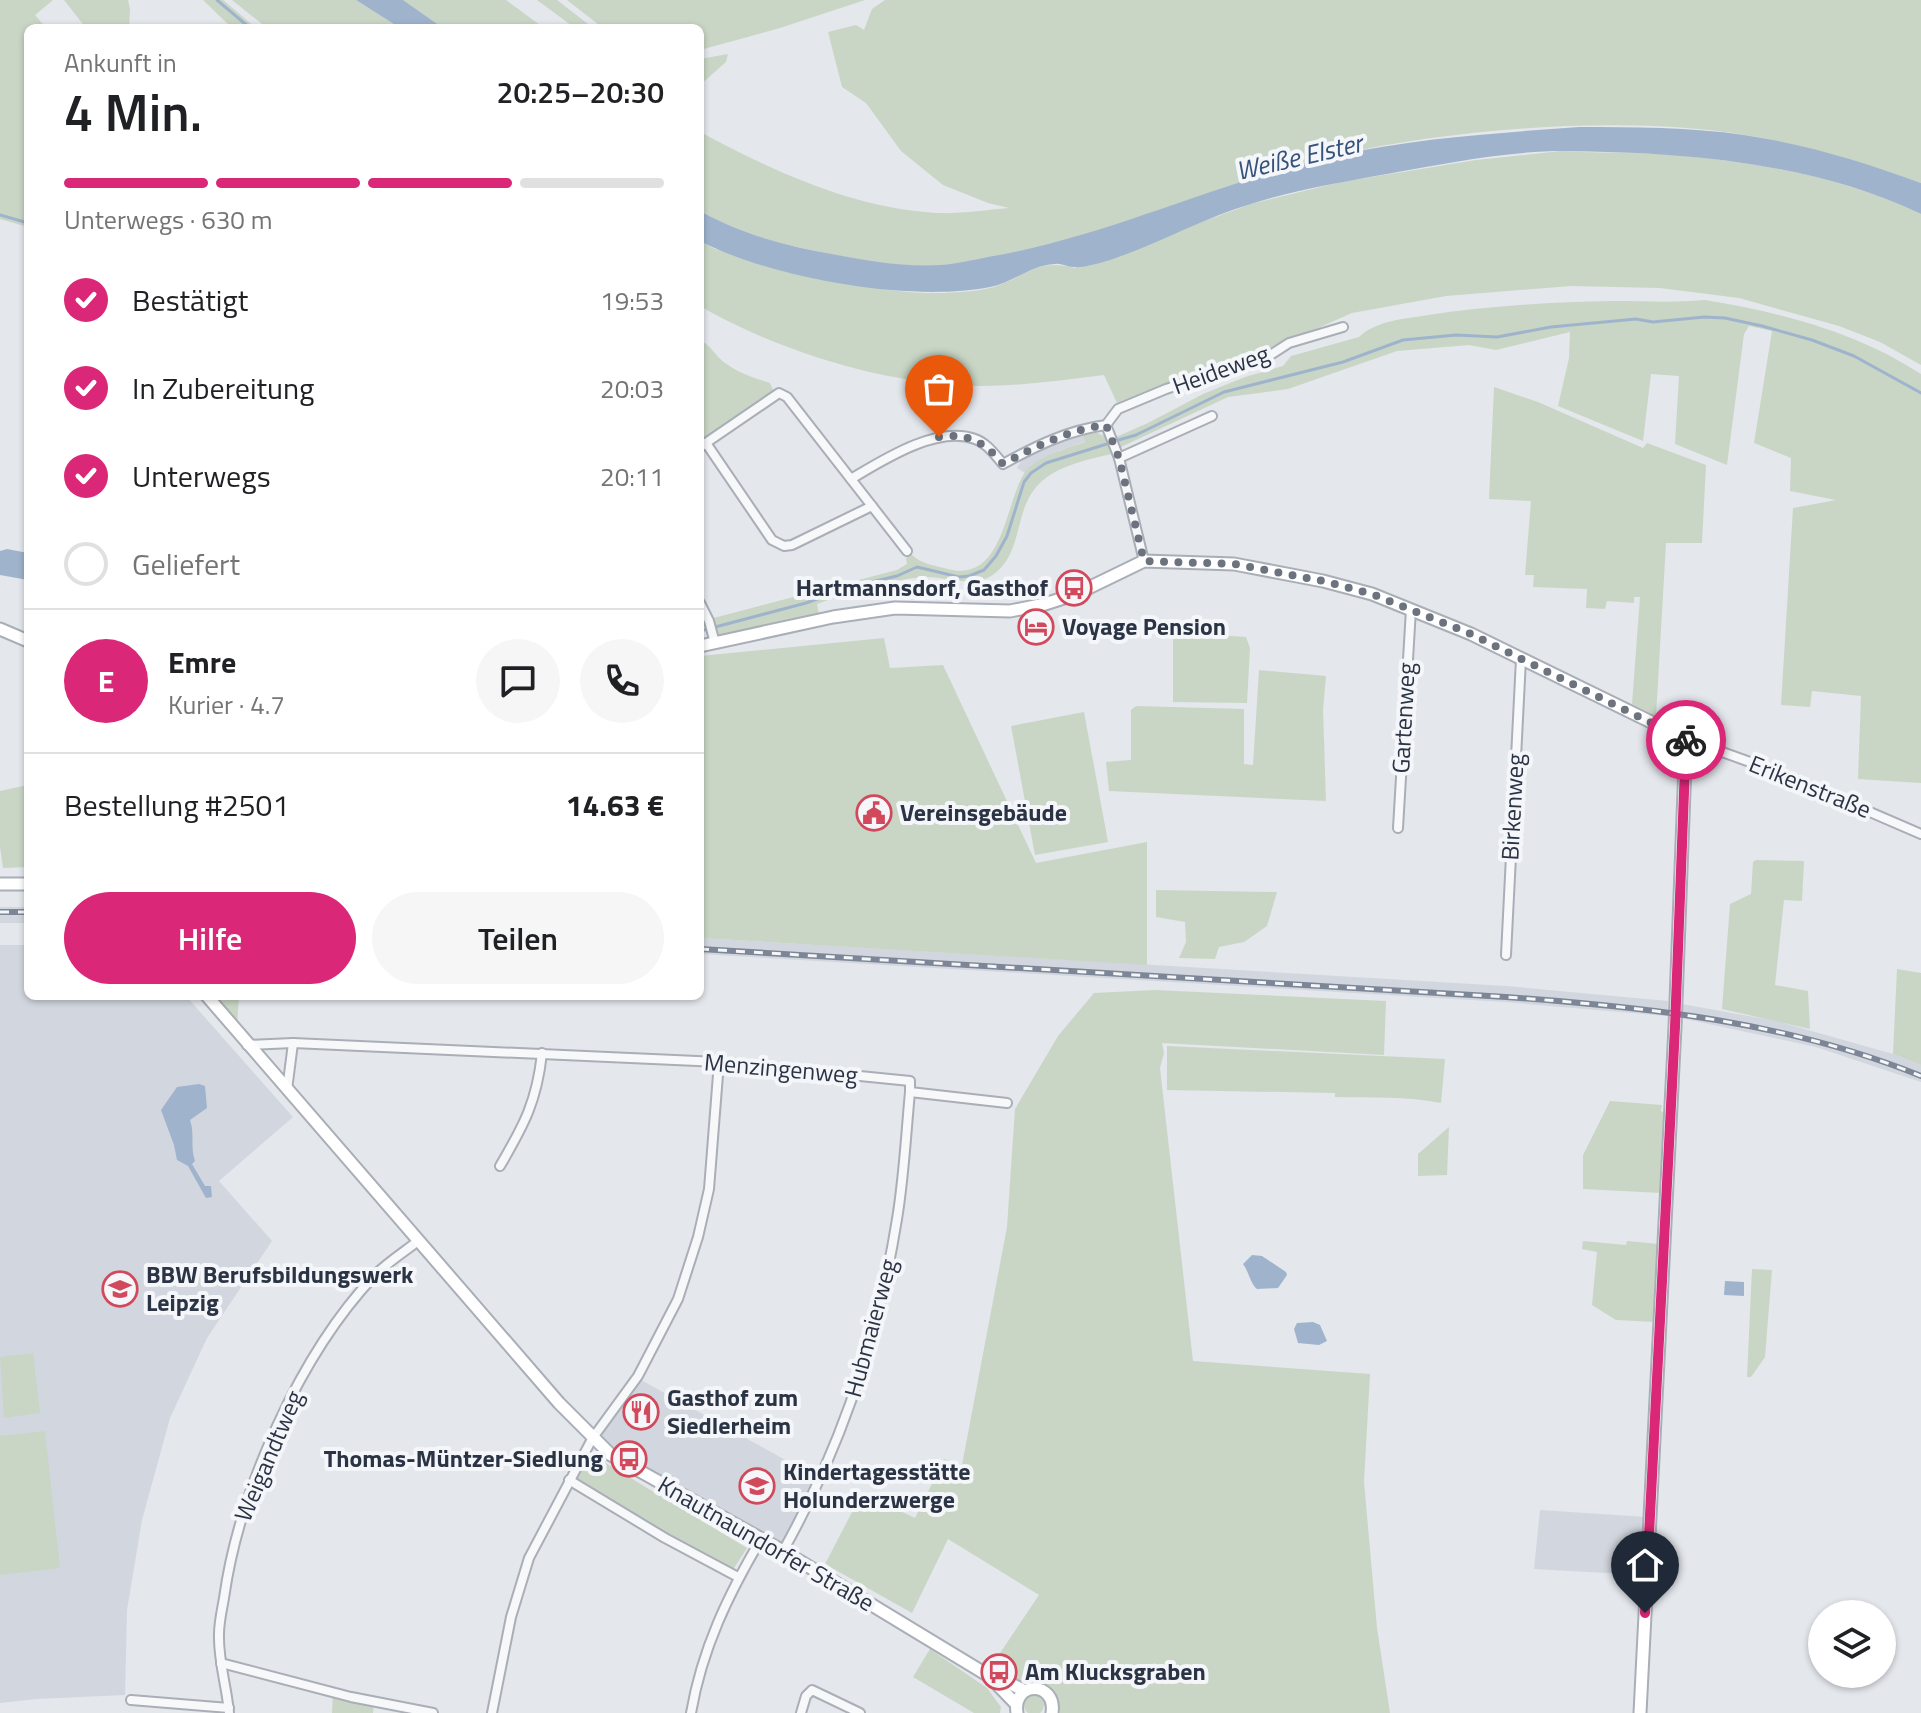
<!DOCTYPE html>
<html lang="de">
<head>
<meta charset="utf-8">
<style>
  :root { --surface:#fff; --page:#f6f6f6; --text:#202124; --muted:#757577; --line:#e0e0e0; --accent:#db2777 }
  body { margin:0; font-family:"Titillium Web",sans-serif; background:var(--page); color:var(--text); height:100vh; display:flex; flex-direction:column; font-size:30px; white-space:nowrap }
  * { box-sizing:border-box; margin:0 }
  p { font-size:26px; color:var(--muted) }
  .icon { flex:none; width:44px; height:44px; fill:none; stroke:currentColor; stroke-width:2; stroke-linecap:round; stroke-linejoin:round }
  .map { position:relative; flex:1; overflow:hidden }
  .panel { position:absolute; left:24px; top:24px; width:680px; height:976px; display:flex; flex-direction:column; background:var(--surface); border-radius:12px; box-shadow:0 2px 6px #0004 }
  .panel>* { flex:none }
  .controls { position:absolute; left:1808px; top:1600px; display:grid; gap:16px }
  .controls a { display:grid; place-items:center; width:88px; height:88px; border-radius:50%; background:var(--surface); box-shadow:0 2px 6px #0004; font-size:40px }
  .pin { position:absolute; display:grid; place-items:center; width:68px; height:68px; color:#fff; margin:-82px -34px; border-radius:50% 50% 50% 0; rotate:-45deg; box-shadow:0 0 8px #0007 }
  .pin .icon { rotate:45deg }
  .courier { position:absolute; display:grid; place-items:center; width:80px; height:80px; margin:-40px; border:6px solid #db2777; border-radius:50%; background:#fff; color:#222; box-shadow:0 2px 10px #0007 }
  .summary em { font-style:normal; font-weight:600 }
  .summary div { display:flex; flex-direction:column-reverse }
  .summary { display:flex; align-items:center; justify-content:space-between; height:136px; padding:0 40px }
  h1 { font-size:52px; font-weight:600; line-height:60px }
  .bar { display:grid; grid-template-columns:repeat(4,1fr); gap:12px 8px; align-content:center; height:96px; padding:0 40px }
  .bar i { height:10px; border-radius:6px; background:var(--line) }
  .bar .active { background:var(--accent) }
  .bar p { grid-column:span 4 }
  .line { display:flex; align-items:center; gap:20px; padding:0 40px; border-top:2px solid var(--line) }
  .line div { flex:1 }
  .round { display:grid; place-items:center; flex:none; width:84px; height:84px; border-radius:42px; background:var(--page) }
  ol { padding:0 40px; list-style:none }
  li { display:flex; align-items:center; gap:24px; height:88px }
  li p { margin-inline-start:auto }
  li .icon { padding:8px; border-radius:50%; background:var(--accent); color:#fff; stroke-width:4 }
  li:last-child { color:var(--muted) }
  li i { width:44px; height:44px; border:4px solid var(--line); border-radius:50% }
  .button { display:flex; gap:16px; margin-top:auto; padding:16px 40px }
  .button a { flex:1; height:92px; border-radius:48px; background:var(--accent); color:#fff; font-size:32px; font-weight:600; line-height:92px; text-align:center }
  .button a+a { background:var(--page); color:var(--text) }
  .map>svg:first-child { display:block }
  .built { fill:#d2d6de }
  .green { fill:#c9d6c5 }
  .water { fill:#9fb4cc }
  .lines { fill:none; stroke-linecap:round; stroke-linejoin:round }
  .stream { stroke:#9fb4cc; stroke-width:3 }
  .street-casing { stroke:#a9aeb7; stroke-width:12 }
  .secondary-casing { stroke:#a9aeb7; stroke-width:15 }
  .street { stroke:#f7f8fa; stroke-width:8 }
  .secondary { stroke:#fff; stroke-width:11 }
  .rail-casing { stroke:#7d8696; stroke-width:6 }
  .rail { stroke:#f4f6f9; stroke-width:3; stroke-dasharray:9; stroke-linecap:butt }
  .done { stroke:#6c737f; stroke-width:8; stroke-dasharray:0 14.4 }
  .route { stroke:#db2777; stroke-width:10 }
  .labels { text-anchor:middle; stroke-width:8; stroke-linejoin:round; paint-order:stroke }
  .street-label { font-size:24px; fill:#2b3445; stroke:#f4f6f9 }
  .poi-label { font-size:24px; font-weight:bold; fill:#2b3445; stroke:#f4f6f9; text-anchor:start }
  .water-label { font-size:26px; font-style:italic; fill:#34527a; stroke:#f4f6f9 }
</style>
</head>
<body>
<div class="map">
<svg width="1921" height="1713" viewBox="0 0 1921 1713">
  <rect width="100%" height="100%" fill="#e4e7ec"/>
  <!-- built -->
  <g class="built">
    <polygon points="1083,433 1086,441 1058,451 1025,473 1017,468 1022,460 1053,443"/>
    <rect x="0" y="907" width="28" height="16"/>
    <polygon points="700,938 1506,986 1668,1001 1667,1016 1505,1002 700,954"/>
    <polygon points="0,945 28,945 28,996 186,996 293,1117 219,1181 272,1241 207,1338 170,1418 142,1520 127,1610 125,1695 36,1699 0,1703"/>
    <polygon points="1682,1004 1776,1021 1893,1054 1921,1065 1921,1082 1816,1047 1681,1018"/>
    <polygon points="641,1380 816,1477 781,1544 615,1449 600,1437"/>
    <polygon points="1540,1510 1646,1517 1642,1575 1534,1569"/>
  </g>
  <!-- green -->
  <g class="green">
    <polygon points="0,0 53,0 35,15 46,28 28,28 28,227 0,219"/>
    <polygon points="64,0 128,0 130,9 129,28 86,28"/>
    <polygon points="203,0 223,0 256,28 232,28"/>
    <polygon points="232,0 356,0 400,28 267,28"/>
    <polygon points="403,0 506,0 544,28 443,28"/>
    <polygon points="537,0 557,0 593,28 575,28"/>
    <polygon points="567,0 865,0 780,28 700,50 700,28 603,28"/>
    <path d="M885,0H1921V183C1863,162 1806,145 1745,135C1624,115 1457,128 1337,155C1204,185 1080,252 943,265C906,269 868,261 831,254C785,246 741,234 700,211V132C773,171 852,208 936,213C960,214 985,210 1009,208L988,203L943,185L901,151L866,103L842,87L828,32L856,25L864,30L872,9Z"/>
    <polygon points="728,54 726,62 700,85 700,59"/>
    <path d="M1561,151C1588,153 1614,152 1641,153C1735,158 1835,173 1921,214V365L1880,342L1839,326L1739,298L1660,288L1571,286L1446,296L1352,313L1259,354L1163,384L1117,403L1104,375C1063,380 1022,386 981,386C890,386 779,352 700,306V241L715,249C790,267 867,295 945,293C960,292 980,291 994,287C1027,276 1037,258 1075,268L1251,204L1341,182L1476,160Z"/>
    <path d="M1705,300C1780,312 1857,332 1921,374V783L1858,779L1861,696L1812,691L1810,707L1781,705L1793,508L1836,500L1790,491L1791,458L1754,443L1772,331L1749,326L1744,334L1727,465L1675,444L1679,376L1651,374L1643,441L1558,406L1569,358L1570,332L1496,350L1469,345L1397,351L1288,389L1228,397L1121,447L1116,437L1148,423L1203,394L1245,377L1283,366L1291,356L1359,337C1377,320 1405,319 1428,315C1489,306 1551,302 1613,301C1644,301 1674,303 1705,300Z"/>
    <path d="M700,340C712,346 715,356 725,363C739,373 754,378 770,383L774,392L700,443Z"/>
    <polygon points="1494,387 1538,402 1643,448 1647,443 1706,465 1702,543 1666,543 1656,716 1632,704 1640,597 1634,597 1634,603 1607,601 1605,609 1586,608 1587,589 1533,587 1534,575 1525,575 1531,501 1489,499"/>
    <path d="M1092,431L1107,437L1111,454C1086,460 1056,466 1038,485C1013,511 1024,555 991,576C971,588 946,576 924,577C888,580 851,591 817,604L819,614L723,638L714,632L710,619L897,570L907,564L906,558L911,554C919,563 932,565 944,568C1004,587 1004,504 1025,472C1035,458 1069,447 1085,442L1083,433Z"/>
    <polygon points="1173,632 1246,637 1250,648 1247,703 1173,702"/>
    <polygon points="884,638 890,668 943,665 1036,863 1147,842 1147,965 700,938 700,656"/>
    <polygon points="1259,670 1326,676 1323,710 1326,801 1109,791 1106,762 1131,760 1131,710 1136,706 1244,709 1244,764 1253,765"/>
    <polygon points="1084,712 1108,842 1035,855 1011,726"/>
    <polygon points="28,785 28,867 3,868 0,847 0,791"/>
    <polygon points="1756,860 1804,861 1802,901 1784,900 1775,985 1808,991 1810,1029 1722,1009 1730,904 1751,894 1753,862"/>
    <polygon points="1156,890 1277,892 1267,926 1244,942 1219,947 1215,959 1179,958 1186,942 1185,922 1156,917"/>
    <polygon points="1897,969 1921,973 1921,1065 1893,1054"/>
    <polygon points="1155,990 1386,1001 1384,1055 1162,1043 1164,1053 1160,1068 1193,1361 1370,1374 1364,1482 1377,1628 1390,1713 1060,1713 1047,1687 1010,1681 1011,1677 992,1665 1039,1595 948,1539 912,1613 825,1564 862,1493 915,1518 944,1459 962,1465 1007,1227 1015,1109 1058,1036 1094,993"/>
    <polygon points="212,996 239,996 237,1027"/>
    <path d="M1167,1046L1445,1059L1441,1103C1406,1096 1371,1098 1335,1097V1093L1167,1090Z"/>
    <polygon points="1610,1101 1662,1105 1661,1111 1664,1113 1661,1193 1583,1189 1583,1155"/>
    <polygon points="1449,1127 1447,1175 1418,1176 1418,1154"/>
    <polygon points="1583,1241 1626,1245 1627,1241 1659,1244 1655,1322 1616,1320 1592,1305 1597,1252 1582,1249"/>
    <polygon points="1752,1269 1772,1270 1765,1357 1751,1377 1747,1377"/>
    <polygon points="33,1353 40,1413 4,1418 0,1357"/>
    <polygon points="45,1431 60,1568 0,1575 0,1436"/>
    <polygon points="589,1453 747,1548 734,1568 727,1568 577,1482 574,1478"/>
    <polygon points="930,1649 987,1688 1001,1707 1000,1713 974,1713 913,1677"/>
    <polygon points="333,1692 374,1702 373,1713 332,1713"/>
    <circle cx="1034" cy="1705" r="10"/>
  </g>
  <!-- water -->
  <g class="water">
    <polygon points="356,0 403,0 443,28 400,28"/>
    <path d="M1579,127C1633,127 1690,127 1744,135C1805,144 1864,162 1921,183V214C1812,162 1682,152 1563,151C1509,151 1441,164 1387,174C1342,182 1295,190 1251,204C1203,218 1158,244 1110,260C1100,263 1084,268 1073,267C1067,267 1061,263 1055,264C1031,265 1012,283 990,287C909,303 772,278 700,241V211C741,234 786,246 832,254C868,261 903,267 940,265C956,264 973,260 988,257C1108,237 1219,181 1338,155C1417,138 1498,133 1579,127Z"/>
    <polygon points="7,549 28,553 28,580 0,575 0,551"/>
    <path d="M199,1084L205,1086L207,1108L190,1120C195,1134 190,1147 195,1161L192,1164L205,1186H211L212,1197L206,1198L188,1166L177,1160L174,1145L161,1110L177,1087Z"/>
    <path d="M1252,1255L1262,1256L1286,1272L1287,1275L1278,1288L1257,1289C1250,1283 1249,1272 1243,1264Z"/>
    <polygon points="1725,1281 1744,1282 1744,1296 1724,1295"/>
    <polygon points="1313,1322 1320,1325 1327,1341 1319,1345 1298,1343 1294,1329 1297,1323"/>
  </g>
  <g class="lines">
    <!-- stream -->
    <g class="stream">
      <polyline points="217,0 250,28"/>
      <polyline points="0,215 28,223"/>
      <polyline points="1115,441 1136,435 1224,392 1343,362 1403,340 1456,335 1497,337 1551,327 1636,319 1653,322 1704,317 1725,318 1762,326 1812,340 1854,356 1921,393"/>
      <polyline points="700,631 806,603 850,587 897,576 917,567 959,577 969,576 984,570 996,556 1007,536 1024,482 1031,473 1046,463 1110,443"/>
    </g>
    <defs>
      <g id="street">
        <polyline points="1106,425 1119,458 1144,561"/>
        <polyline points="706,443 772,540 784,546 792,545 872,506"/>
        <polyline points="700,447 779,393 787,397 907,551"/>
        <polyline points="1119,458 1212,416"/>
        <path d="M851,479C883,460 937,425 975,439C987,443 995,455 1003,464C1036,446 1068,430 1106,425L1118,409L1166,389L1272,354L1289,343L1343,327"/>
        <polyline points="700,603 709,621 715,643"/>
        <polyline points="1686,739 1775,771 1921,834"/>
        <polyline points="1398,828 1411,609"/>
        <polyline points="1506,955 1521,659"/>
        <polyline points="247,1045 293,1043 719,1062 910,1081 910,1092 1007,1103"/>
        <polyline points="287,1090 293,1043"/>
        <path d="M500,1166C524,1125 537,1101 542,1053"/>
        <polyline points="569,1480 665,1538 738,1577"/>
        <path d="M783,1551C842,1446 878,1338 897,1219C904,1177 906,1134 910,1092"/>
        <polyline points="221,1663 351,1697 433,1713"/>
        <polyline points="131,1700 229,1708"/>
        <path d="M229,1713C227,1687 218,1661 219,1634C219,1622 222,1610 224,1598C239,1491 300,1354 375,1275C388,1262 404,1252 418,1241"/>
        <polyline points="492,1713 511,1617 529,1558 592,1439 638,1376 678,1299 698,1237 709,1189 719,1062"/>
        <path d="M691,1713C702,1649 728,1595 761,1539"/>
        <polyline points="801,1713 806,1696 812,1690 860,1713"/>
      </g>
      <g id="secondary">
        <polyline points="0,629 28,641"/>
        <polyline points="700,646 833,617 895,608 1010,611 1045,604 1076,594 1144,561 1234,564 1323,581 1372,594 1471,634 1686,739 1675,1027 1640,1713"/>
        <polyline points="0,884 28,884"/>
        <polyline points="207,996 559,1403 611,1455 783,1551 989,1676 997,1677 1025,1691"/>
        <polyline points="992,1679 1016,1704"/>
        <path d="M1017,1713C1012,1680 1057,1681 1052,1713"/>
      </g>
    </defs>
    <!-- street casing -->
    <use href="#street" class="street-casing"/>
    <!-- secondary casing -->
    <use href="#secondary" class="secondary-casing"/>
    <!-- street -->
    <use href="#street" class="street"/>
    <!-- secondary -->
    <use href="#secondary" class="secondary"/>
    <defs>
      <g id="rail">
        <polyline points="0,912 28,912"/>
        <path d="M700,949L1506,997C1647,1007 1788,1022 1921,1076"/>
      </g>
    </defs>
    <!-- rail casing -->
    <use href="#rail" class="rail-casing"/>
    <!-- rail -->
    <use href="#rail" class="rail"/>
  </g>
  <g class="lines">
    <!-- done -->
    <path class="done" d="M939,437C969,433 984,442 1003,464C1037,446 1068,430 1106,425L1119,458L1144,561L1234,564L1323,581L1372,594L1471,634L1686,740"/>
    <!-- route -->
    <polyline class="route" points="1645,1613 1675,1027 1686,740"/>
  </g>
  <!-- icons -->
  <defs>
    <symbol id="bus-ring" viewBox="-11 -11 22 22"><circle r="9.5" fill="#f4f6f9" stroke="#d1495b" stroke-width="1.5"/><path d="M-5-6H5V4H4V6H2V4H-2V6H-4V4H-5ZM-3.5-4V0h7V-4ZM-3.5 1.2v1.5H-2V1.2ZM2 1.2v1.5H3.5V1.2Z" fill="#d1495b"/></symbol>
    <symbol id="hotel-ring" viewBox="-11 -11 22 22"><circle r="9.5" fill="#f4f6f9" stroke="#d1495b" stroke-width="1.5"/><path d="M-6-4.5h1.5V1H6V5H4.5V3h-9V5H-6ZM-4 0a1.8 1.8 0 1 1 3.6 0ZM.5 0V-2.5h3Q6-2.5 6 0Z" fill="#d1495b"/></symbol>
    <symbol id="civic-ring" viewBox="-11 -11 22 22"><circle r="9.5" fill="#f4f6f9" stroke="#d1495b" stroke-width="1.5"/><path d="M-.6-6.5H3V-4.5H.6V-3L4-1V1h2V6H-6V1h2V-1L-.6-3ZM-1.2 2.5V6h2.4V2.5Z" fill="#d1495b"/></symbol>
    <symbol id="school-ring" viewBox="-11 -11 22 22"><circle r="9.5" fill="#f4f6f9" stroke="#d1495b" stroke-width="1.5"/><path d="M0-5L7-2L0 1L-7-2ZM-4 1L0 2.5L4 1V4Q0 6-4 4Z" fill="#d1495b"/></symbol>
    <symbol id="restaurant-ring" viewBox="-11 -11 22 22"><circle r="9.5" fill="#f4f6f9" stroke="#d1495b" stroke-width="1.5"/><path d="M-5-6h1v4h1v-4h1v4h1v-4h1v5L-1.5 .5V6h-2V.5L-5-1ZM5-6V6H3V1.5H1.5Q1.5-4 5-6Z" fill="#d1495b"/></symbol>
  </defs>
  <g fill-rule="evenodd">
    <use href="#bus-ring" x="1054" y="568" width="40" height="40"/>
    <use href="#hotel-ring" x="1016" y="607" width="40" height="40"/>
    <use href="#civic-ring" x="854" y="793" width="40" height="40"/>
    <use href="#school-ring" x="100" y="1269" width="40" height="40"/>
    <use href="#restaurant-ring" x="621" y="1392" width="40" height="40"/>
    <use href="#bus-ring" x="609" y="1439" width="40" height="40"/>
    <use href="#school-ring" x="737" y="1466" width="40" height="40"/>
    <use href="#bus-ring" x="979" y="1652" width="40" height="40"/>
  </g>
  <g class="labels">
    <!-- street labels -->
    <g class="street-label">
      <text transform="translate(1221 370) rotate(-20)" y="8">Heideweg</text>
      <text transform="translate(1404 718) rotate(-87)" y="8">Gartenweg</text>
      <text transform="translate(1810 787) rotate(22)" y="8">Erikenstraße</text>
      <text transform="translate(1513 807) rotate(-87)" y="8">Birkenweg</text>
      <text transform="translate(781 1069) rotate(5)" y="8">Menzingenweg</text>
      <text transform="translate(871 1328) rotate(-75)" y="8">Hubmaierweg</text>
      <text transform="translate(269 1456) rotate(-67)" y="8">Weigandtweg</text>
      <text transform="translate(766 1544) rotate(30)" y="8">Knautnaundorfer Straße</text>
    </g>
    <!-- poi labels -->
    <g class="poi-label">
      <text x="1048" y="596" text-anchor="end">Hartmannsdorf, Gasthof</text>
      <text x="1062" y="635">Voyage Pension</text>
      <text x="900" y="821">Vereinsgebäude</text>
      <text x="146" y="1283">BBW Berufsbildungswerk<tspan x="146" dy="28">Leipzig</tspan></text>
      <text x="667" y="1406">Gasthof zum<tspan x="667" dy="28">Siedlerheim</tspan></text>
      <text x="603" y="1467" text-anchor="end">Thomas-Müntzer-Siedlung</text>
      <text x="783" y="1480">Kindertagesstätte<tspan x="783" dy="28">Holunderzwerge</tspan></text>
      <text x="1025" y="1680">Am Klucksgraben</text>
    </g>
    <!-- water labels -->
    <g class="water-label">
      <text transform="translate(1299 157) rotate(-13)" y="9">Weiße Elster</text>
    </g>
  </g>
</svg>
<div class="controls">
<a><svg class="icon" aria-label="layers" viewBox="0 0 24 24"><path d="M12 4l9 5-9 5-9-5zM3 14l9 5 9-5"/></svg></a>
</div>
<div class="pin" style="left:939px;top:437px;background:#ea580c"><svg class="icon" aria-label="bag" viewBox="0 0 24 24"><path d="M5 8h14l-1 12H6zM9 8a3 3 0 0 1 6 0"/></svg></div>
<div class="pin" style="left:1645px;top:1613px;background:#1f2937"><svg class="icon" aria-label="home" viewBox="0 0 24 24"><path d="M3 11l9-7 9 7M6 9v11h12V9"/></svg></div>
<div class="courier" style="left:1686px;top:740px"><svg class="icon" aria-label="bike" viewBox="0 0 24 24"><circle cx="6" cy="16" r="4"/><circle cx="18" cy="16" r="4"/><path d="M6 16l4-8h5l3 8M10 8l3 8H6M13 5h3"/></svg></div>
<section class="panel">
<div class="summary"><div><h1>4 Min.</h1><p>Ankunft in</p></div><em>20:25–20:30</em></div>
<div class="bar"><i class="active"></i><i class="active"></i><i class="active"></i><i></i><p>Unterwegs · 630 m</p></div>
<ol>
<li><svg class="icon" aria-label="check" viewBox="0 0 24 24"><path d="M5 12l5 5 9-10"/></svg>Bestätigt<p>19:53</p></li>
<li><svg class="icon" aria-label="check" viewBox="0 0 24 24"><path d="M5 12l5 5 9-10"/></svg>In Zubereitung<p>20:03</p></li>
<li><svg class="icon" aria-label="check" viewBox="0 0 24 24"><path d="M5 12l5 5 9-10"/></svg>Unterwegs<p>20:11</p></li>
<li><i></i>Geliefert</li>
</ol>
<div class="line" style="height:144px"><b class="round" style="background:var(--accent);color:#fff">E</b><div><b>Emre</b><p>Kurier · 4.7</p></div><a class="round"><svg class="icon" aria-label="chat" viewBox="0 0 24 24"><path d="M4 5h16v11H9l-5 4z"/></svg></a><a class="round"><svg class="icon" aria-label="phone" viewBox="0 0 24 24"><path d="M5 4h4l2 5-3 2q2 4 5 5l2-3 5 2v4C11 20 4 13 5 4z"/></svg></a></div>
<div class="line" style="height:104px"><div>Bestellung #2501</div><b>14.63 €</b></div>
<div class="button"><a>Hilfe</a><a>Teilen</a></div>
</section>
</div>
</body>
</html>
